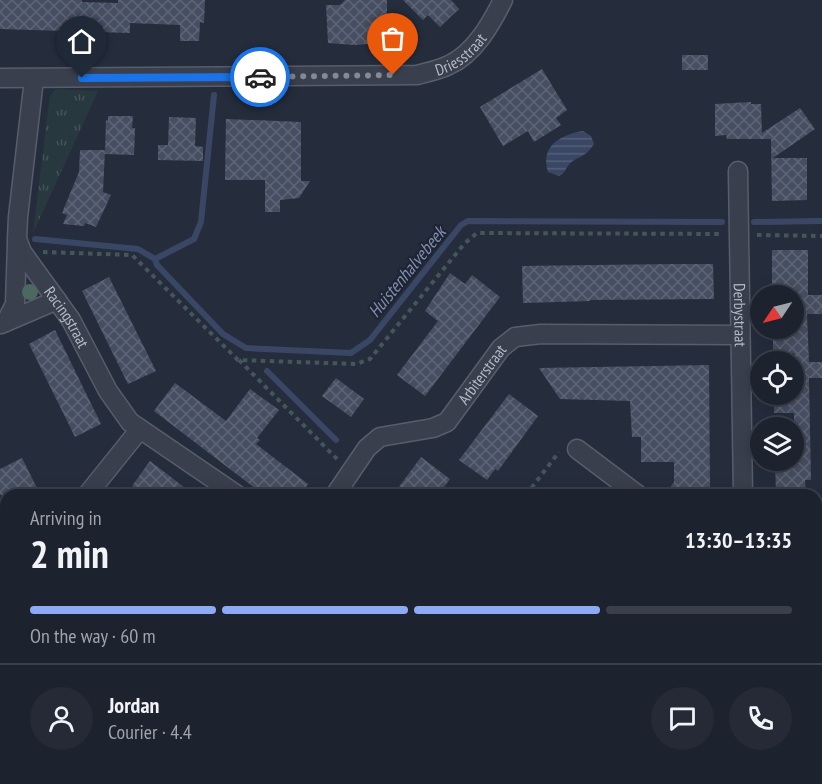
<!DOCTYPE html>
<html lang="en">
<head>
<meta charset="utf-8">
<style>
  :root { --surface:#1c222e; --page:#252a36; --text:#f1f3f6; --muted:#a0a4aa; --line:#3a3f4a; --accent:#8faaf4 }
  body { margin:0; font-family:"PT Sans Narrow",sans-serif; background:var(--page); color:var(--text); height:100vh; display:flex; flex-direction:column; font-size:22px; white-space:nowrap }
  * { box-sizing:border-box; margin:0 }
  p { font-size:20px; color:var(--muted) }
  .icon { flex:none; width:33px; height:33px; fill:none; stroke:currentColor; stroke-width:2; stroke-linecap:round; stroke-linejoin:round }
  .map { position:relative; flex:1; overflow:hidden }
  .details { position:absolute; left:0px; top:489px; width:822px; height:296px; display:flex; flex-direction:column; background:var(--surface); border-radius:18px 18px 0 0; box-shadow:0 3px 15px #0003,0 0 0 2px var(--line) }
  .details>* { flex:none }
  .needle { width:39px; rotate:235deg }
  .buttons { position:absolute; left:750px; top:285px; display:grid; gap:12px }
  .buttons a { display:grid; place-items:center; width:54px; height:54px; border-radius:50%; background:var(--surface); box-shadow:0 3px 15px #0003,0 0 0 2px var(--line); font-size:30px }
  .pin { position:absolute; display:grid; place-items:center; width:51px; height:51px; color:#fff; margin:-62px -26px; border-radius:50% 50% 50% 0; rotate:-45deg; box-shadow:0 0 6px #0007 }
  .pin .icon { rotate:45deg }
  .courier { position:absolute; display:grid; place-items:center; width:60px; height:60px; margin:-30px; border:4px solid #1a73e8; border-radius:50%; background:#fff; color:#222; box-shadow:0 2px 8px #0007 }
  .head em { font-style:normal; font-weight:700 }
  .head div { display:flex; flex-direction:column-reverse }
  .head { display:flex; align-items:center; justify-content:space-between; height:102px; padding:0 30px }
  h1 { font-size:39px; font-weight:700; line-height:45px }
  .bar { display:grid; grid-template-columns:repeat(4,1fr); gap:9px 6px; align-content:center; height:72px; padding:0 30px }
  .bar i { height:8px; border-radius:4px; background:var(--line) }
  .bar .current { background:var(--accent) }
  .bar p { grid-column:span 4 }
  .line { display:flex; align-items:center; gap:15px; padding:0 30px; border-top:2px solid var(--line) }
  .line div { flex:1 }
  .round { display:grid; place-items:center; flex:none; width:63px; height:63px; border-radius:32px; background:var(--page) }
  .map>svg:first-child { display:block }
  .grass { fill:url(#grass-tufts) }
  .park { fill:#27393e }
  .water { fill:url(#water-rules) }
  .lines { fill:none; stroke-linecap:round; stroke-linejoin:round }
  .stream { stroke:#3a4764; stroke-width:6 }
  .building { fill:url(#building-cross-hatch) }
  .street-casing { stroke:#575d6b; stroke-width:21 }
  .path { stroke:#45565b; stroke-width:4; stroke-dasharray:4.5 4.5; stroke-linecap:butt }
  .street { stroke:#393f4d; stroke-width:18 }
  .tree { fill:#4d6860 }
  .done { stroke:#838997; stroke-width:6; stroke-dasharray:0 10.8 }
  .route { stroke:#1a73e8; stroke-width:8 }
  .labels { text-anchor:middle; stroke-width:4.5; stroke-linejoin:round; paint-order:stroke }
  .street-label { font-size:16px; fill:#b5bac8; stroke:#1e2432 }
  .water-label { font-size:18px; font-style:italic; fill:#7e8eaf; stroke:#1e2432 }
</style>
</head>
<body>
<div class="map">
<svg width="822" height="784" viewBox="0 0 822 784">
  <defs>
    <pattern id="grass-tufts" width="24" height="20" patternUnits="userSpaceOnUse" patternTransform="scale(1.5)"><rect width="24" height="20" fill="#27393e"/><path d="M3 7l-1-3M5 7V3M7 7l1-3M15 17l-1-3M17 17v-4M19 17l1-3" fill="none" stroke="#445458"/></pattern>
    <pattern id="water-rules" width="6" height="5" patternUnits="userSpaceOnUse" patternTransform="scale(1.5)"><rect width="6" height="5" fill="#3a4764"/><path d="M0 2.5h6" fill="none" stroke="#545f79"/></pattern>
    <pattern id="building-cross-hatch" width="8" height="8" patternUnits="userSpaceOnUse" patternTransform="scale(1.5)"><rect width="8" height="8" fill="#464e61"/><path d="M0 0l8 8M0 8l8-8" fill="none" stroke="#5e6576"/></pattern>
  </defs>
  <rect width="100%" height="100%" fill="#252d3d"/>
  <!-- grass -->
  <polygon class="grass" points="56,89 98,91 33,233 50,96"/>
  <!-- park -->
  <polygon class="park" points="156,779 264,779 265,784 152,784"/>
  <!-- water -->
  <path class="water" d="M583,131L591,136L594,144C585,159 575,156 568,166C564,171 565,173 559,176L548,172C540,146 560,135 583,131Z"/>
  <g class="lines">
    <!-- stream -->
    <g class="stream">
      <polyline points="214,95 201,222 194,239 155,259 157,265 223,334 246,348 351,353 370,340 461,225 468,221 722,222"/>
      <polyline points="754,222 822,221"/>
      <polyline points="35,239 138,249 155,259"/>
      <polyline points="267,371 336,440"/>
    </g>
  </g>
  <!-- building -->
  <g class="building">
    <polygon points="0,0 82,0 82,2 118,3 118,0 205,0 204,23 200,22 199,41 180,41 180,25 130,23 130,33 0,29"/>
    <polygon points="345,0 387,0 387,19 380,19 380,43 354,45 328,43 326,5 340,5"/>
    <polygon points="403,0 451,0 459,9 440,27 428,15 423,20"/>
    <rect x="682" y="55" width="26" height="15"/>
    <polygon points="542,69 567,110 556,118 561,125 534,142 528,131 503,146 480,107"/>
    <polygon points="751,102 751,104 761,104 762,133 800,108 815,129 773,158 807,158 807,200 772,201 771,139 727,139 726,135 715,136 715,104"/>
    <polygon points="108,116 133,116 132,128 135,128 134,155 105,154 106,120 108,121"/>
    <polygon points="169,117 196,118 195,146 203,147 203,161 158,160 158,145 168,145"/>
    <polygon points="226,119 301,122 301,181 310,181 299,198 280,200 280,212 265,212 265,180 225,180"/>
    <polygon points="80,150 105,150 103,192 111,195 96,227 85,223 84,226 63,224 67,215 62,213 79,172"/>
    <polygon points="772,250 808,250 808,295 822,295 822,314 807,314 809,362 822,362 822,378 809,378 811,480 805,480 806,495 776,495 775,460 794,460 794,413 774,413 774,394 794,394 794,353 773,354 773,328 794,328 794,294 772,294"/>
    <polygon points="671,264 713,264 714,299 590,300 590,301 523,303 522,266"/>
    <polygon points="450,273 465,284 472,275 500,297 425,396 397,375 438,321 425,311"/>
    <polygon points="109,277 156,371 128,384 82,291"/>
    <polygon points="55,330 101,424 75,437 29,344"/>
    <polygon points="709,365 710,495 665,495 674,482 674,462 641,462 641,437 632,437 630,401 560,399 539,368"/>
    <polygon points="336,378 364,399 351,417 322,396"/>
    <polygon points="175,383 226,421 250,389 279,410 257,438 260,440 256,444 308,484 300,495 264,495 154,411"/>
    <polygon points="509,394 538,416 498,471 495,469 487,480 459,460"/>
    <polygon points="421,457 450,479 438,495 393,495"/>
    <polygon points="22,458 38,490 28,495 0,495 0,469"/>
    <polygon points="150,461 167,474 194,495 143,495 132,486"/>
  </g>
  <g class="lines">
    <defs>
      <g id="street">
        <path id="s1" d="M0,78L417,75C428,72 439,70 449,65C474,54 491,24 503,0"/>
        <path id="s2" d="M34,79L18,217L17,239L22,252L71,320L108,391L130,422L237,495"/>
        <path id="s3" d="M738,171L743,495"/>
        <polyline points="6,322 15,304 17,242"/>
        <polyline points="1,324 57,300"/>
        <polyline points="577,449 638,495"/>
        <polyline points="87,495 140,429"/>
        <path id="s4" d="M335,495L367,448L380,437L433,428L447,422L501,348L515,337L541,334L739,335"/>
        <polyline points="0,547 6,544"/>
        <polyline points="0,591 6,596"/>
        <polyline points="381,778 383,784"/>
        <polyline points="740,778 740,784"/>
        <polyline points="133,784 137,778"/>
        <polyline points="673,784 678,778"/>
      </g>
    </defs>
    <!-- street casing -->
    <use href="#street" class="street-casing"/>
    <!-- path -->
    <g class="path">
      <polyline points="757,235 822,236"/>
      <polyline points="43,252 132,255 238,360 356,364 370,359 464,244 477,233 723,234"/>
      <polyline points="239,360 337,459"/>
      <polyline points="358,489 366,495"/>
      <polyline points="526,495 559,452"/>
      <polyline points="271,778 273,784"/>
    </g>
    <!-- street -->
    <use href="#street" class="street"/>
  </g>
  <!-- trees -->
  <circle class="tree" cx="30" cy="292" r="8"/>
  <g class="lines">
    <!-- done -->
    <polyline class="done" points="260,77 393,75"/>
    <!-- route -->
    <polyline class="route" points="82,78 260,77"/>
  </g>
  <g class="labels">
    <!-- street labels -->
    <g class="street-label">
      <text dy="6" stroke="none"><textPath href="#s1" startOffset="466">Driesstraat</textPath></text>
      <text dy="6" stroke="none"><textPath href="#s3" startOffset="144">Derbystraat</textPath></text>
      <text dy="6" stroke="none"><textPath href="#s2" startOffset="254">Racingstraat</textPath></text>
      <text dy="6" stroke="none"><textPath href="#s4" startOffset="202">Arbiterstraat</textPath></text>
    </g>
    <!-- water labels -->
    <g class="water-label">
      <text transform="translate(407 272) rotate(-51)" y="6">Huistenhalvebeek</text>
    </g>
  </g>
</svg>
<div class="buttons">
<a><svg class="needle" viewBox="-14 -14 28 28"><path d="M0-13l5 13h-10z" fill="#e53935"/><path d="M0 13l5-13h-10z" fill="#a0a4aa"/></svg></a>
<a><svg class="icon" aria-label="locate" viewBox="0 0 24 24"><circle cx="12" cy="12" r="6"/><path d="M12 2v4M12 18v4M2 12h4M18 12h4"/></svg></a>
<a><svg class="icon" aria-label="layers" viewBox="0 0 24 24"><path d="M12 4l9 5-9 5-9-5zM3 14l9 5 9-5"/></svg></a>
</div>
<div class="pin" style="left:393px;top:75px;background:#ea580c"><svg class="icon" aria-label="bag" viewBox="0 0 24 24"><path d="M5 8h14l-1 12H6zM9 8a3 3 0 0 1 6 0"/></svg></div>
<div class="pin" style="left:82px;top:78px;background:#1f2937"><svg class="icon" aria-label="home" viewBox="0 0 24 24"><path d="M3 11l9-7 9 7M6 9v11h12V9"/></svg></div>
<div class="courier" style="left:260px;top:77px"><svg class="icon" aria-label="car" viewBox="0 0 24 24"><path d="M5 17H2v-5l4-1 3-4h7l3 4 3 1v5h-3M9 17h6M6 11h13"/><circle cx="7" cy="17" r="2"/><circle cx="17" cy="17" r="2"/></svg></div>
<section class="details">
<div class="head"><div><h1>2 min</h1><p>Arriving in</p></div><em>13:30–13:35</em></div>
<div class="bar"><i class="current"></i><i class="current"></i><i class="current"></i><i></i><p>On the way · 60 m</p></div>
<div class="line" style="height:108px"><a class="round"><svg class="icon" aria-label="person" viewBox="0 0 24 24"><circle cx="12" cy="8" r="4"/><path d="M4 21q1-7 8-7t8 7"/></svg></a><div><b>Jordan</b><p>Courier · 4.4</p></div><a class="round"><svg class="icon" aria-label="chat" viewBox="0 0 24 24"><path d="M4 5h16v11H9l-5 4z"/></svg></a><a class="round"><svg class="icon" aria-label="phone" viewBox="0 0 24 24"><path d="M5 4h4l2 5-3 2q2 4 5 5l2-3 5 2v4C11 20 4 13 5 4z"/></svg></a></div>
</section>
</div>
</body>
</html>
